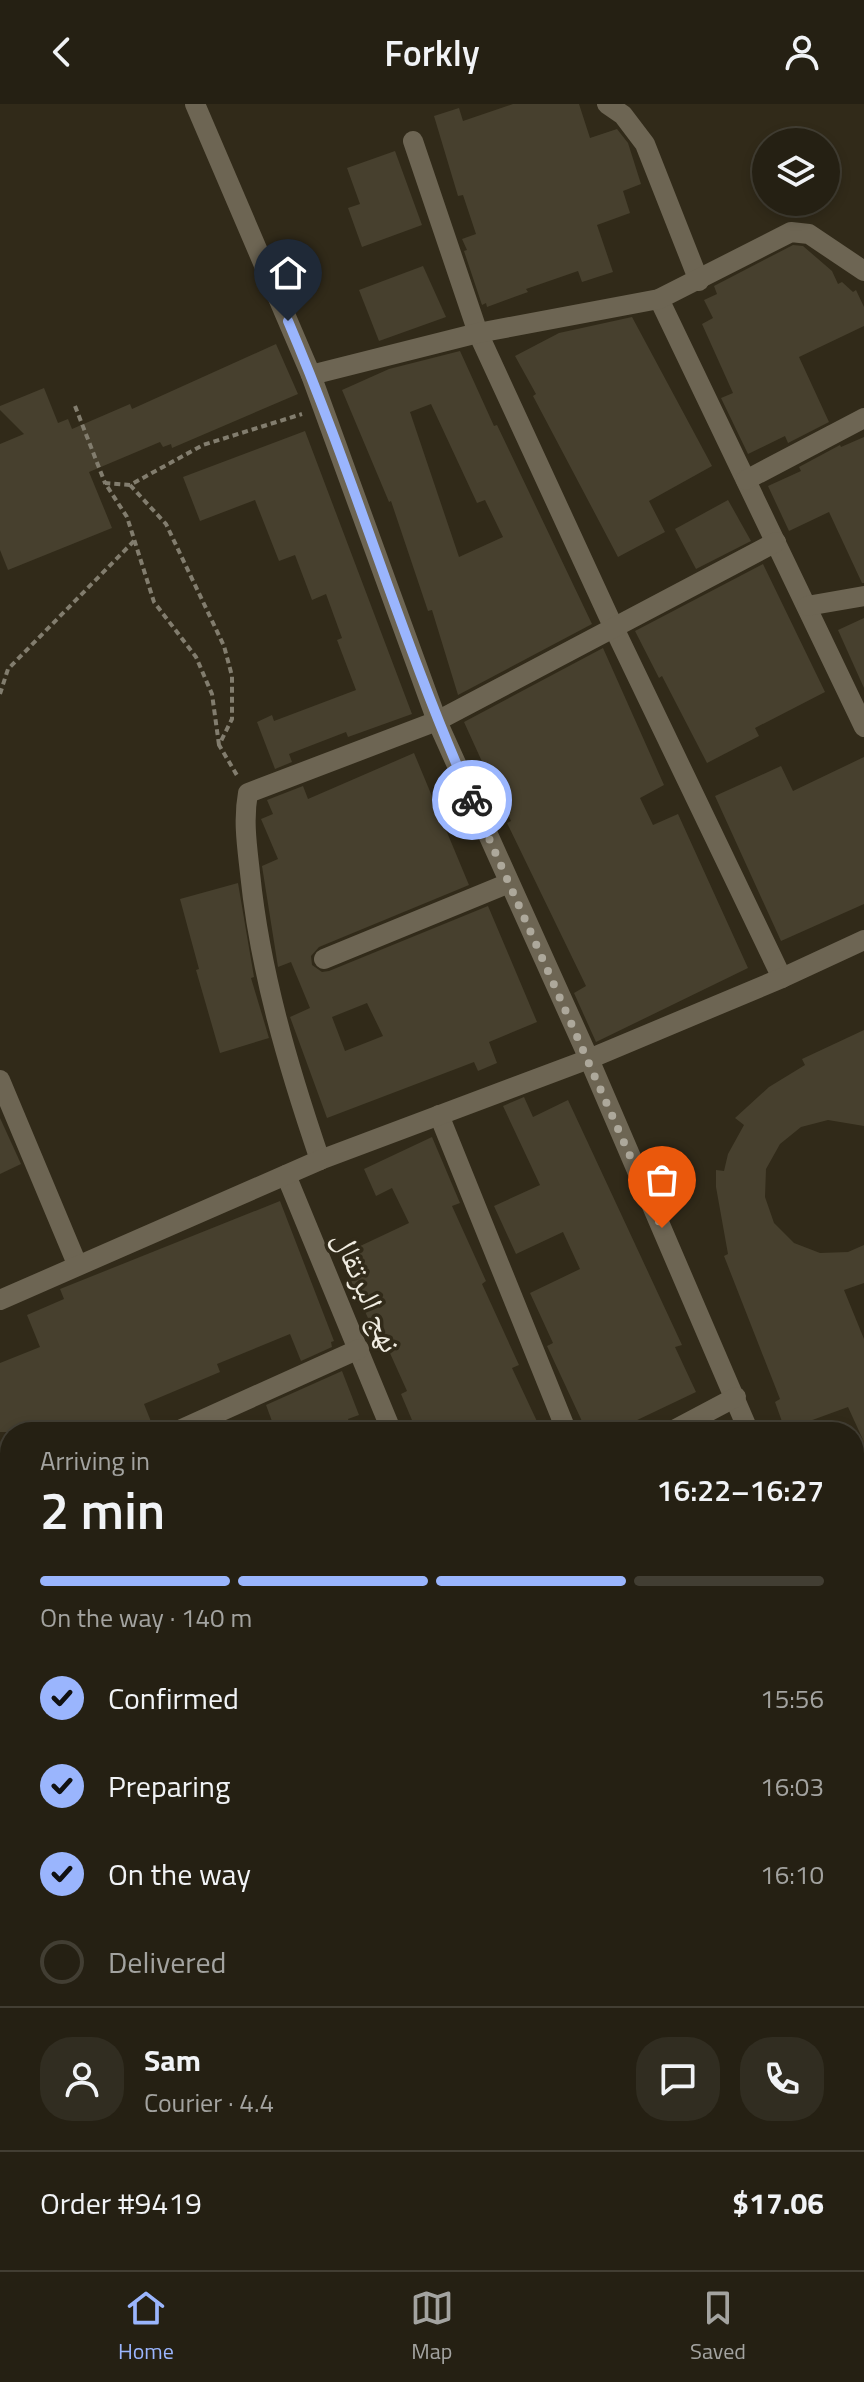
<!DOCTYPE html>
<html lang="en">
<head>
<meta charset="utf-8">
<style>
  :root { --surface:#252013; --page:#312d21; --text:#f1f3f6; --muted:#a3a3a0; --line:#423e33; --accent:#9ab5fd }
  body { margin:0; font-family:"Titillium Web","Noto Naskh Arabic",sans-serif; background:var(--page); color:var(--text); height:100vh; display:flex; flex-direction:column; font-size:30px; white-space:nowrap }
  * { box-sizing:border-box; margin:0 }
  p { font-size:26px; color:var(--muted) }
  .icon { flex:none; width:44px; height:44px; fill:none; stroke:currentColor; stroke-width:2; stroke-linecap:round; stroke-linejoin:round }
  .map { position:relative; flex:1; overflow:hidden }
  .sheet { position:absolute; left:0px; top:1318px; width:864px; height:848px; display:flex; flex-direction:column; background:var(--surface); border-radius:32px 32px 0 0; box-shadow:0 4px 12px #0003,0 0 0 2px var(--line) }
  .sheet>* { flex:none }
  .tools { position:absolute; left:752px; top:24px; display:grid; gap:16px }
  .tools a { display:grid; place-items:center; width:88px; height:88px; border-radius:50%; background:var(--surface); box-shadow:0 4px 12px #0003,0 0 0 2px var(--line); font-size:40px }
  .pin { position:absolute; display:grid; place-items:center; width:68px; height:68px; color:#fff; margin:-82px -34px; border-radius:50% 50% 50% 0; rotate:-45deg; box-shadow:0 0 8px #0007 }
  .pin .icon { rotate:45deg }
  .courier { position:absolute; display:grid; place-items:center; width:80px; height:80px; margin:-40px; border:6px solid #9ab5fd; border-radius:50%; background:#fff; color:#222; box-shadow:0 2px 10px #0007 }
  .summary em { font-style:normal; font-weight:600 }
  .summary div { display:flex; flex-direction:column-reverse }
  .summary { display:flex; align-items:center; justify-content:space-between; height:136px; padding:0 40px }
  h1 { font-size:52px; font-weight:600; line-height:60px }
  .bar { display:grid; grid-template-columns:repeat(4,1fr); gap:12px 8px; align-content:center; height:96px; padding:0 40px }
  .bar i { height:10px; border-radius:6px; background:var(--line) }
  .bar .on { background:var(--accent) }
  .bar p { grid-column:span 4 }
  .line { display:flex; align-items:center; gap:20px; padding:0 40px; border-top:2px solid var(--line) }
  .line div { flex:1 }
  .round { display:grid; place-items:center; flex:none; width:84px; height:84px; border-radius:32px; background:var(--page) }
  ol { padding:0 40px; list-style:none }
  li { display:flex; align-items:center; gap:24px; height:88px }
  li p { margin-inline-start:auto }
  li .icon { padding:8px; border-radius:50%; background:var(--accent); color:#111; stroke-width:4 }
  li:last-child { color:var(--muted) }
  li i { width:44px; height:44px; border:4px solid var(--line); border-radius:50% }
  header { display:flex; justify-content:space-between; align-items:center; height:104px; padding:0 40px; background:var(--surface); font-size:36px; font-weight:600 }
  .tab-bar { display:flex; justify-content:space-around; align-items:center; height:112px; border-top:2px solid var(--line); background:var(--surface); font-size:22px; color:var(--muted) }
  .tab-bar a { display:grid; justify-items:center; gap:4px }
  .tab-bar .on { color:var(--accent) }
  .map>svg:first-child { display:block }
  .green { fill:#413311 }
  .building { fill:#47402e; fill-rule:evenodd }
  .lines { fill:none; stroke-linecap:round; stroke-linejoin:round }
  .path { stroke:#827d6e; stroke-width:4; stroke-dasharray:6 4; stroke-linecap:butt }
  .minor { stroke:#6d6553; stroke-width:20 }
  .done { stroke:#ada89b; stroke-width:8; stroke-dasharray:0 14.4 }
  .route { stroke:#9ab5fd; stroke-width:10 }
  .labels { text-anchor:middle; stroke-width:7; stroke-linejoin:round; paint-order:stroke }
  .street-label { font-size:30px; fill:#f0ece1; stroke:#312a19 }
</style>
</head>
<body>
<header><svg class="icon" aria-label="back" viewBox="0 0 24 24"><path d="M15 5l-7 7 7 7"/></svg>Forkly<svg class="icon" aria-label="person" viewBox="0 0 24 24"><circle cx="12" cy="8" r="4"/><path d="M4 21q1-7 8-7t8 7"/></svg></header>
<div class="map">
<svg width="864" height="2166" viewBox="0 0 864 2166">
  <rect width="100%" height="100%" fill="#312a19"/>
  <!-- green -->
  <polygon class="green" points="864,1334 864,1595 854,1568 854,1338"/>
  <!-- building -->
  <g class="building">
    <polygon points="513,0 579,0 590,34 617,25 628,39 641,80 623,87 630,109 597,121 613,168 582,178 578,167 526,185 528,188 487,203 486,199 482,201 464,147 467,146 462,135 476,130 463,91 458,92 434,12 459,4 463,17"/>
    <polygon points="395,47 422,121 362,143 348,104 360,100 347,64"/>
    <polygon points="793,141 803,142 832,167 838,180 842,178 853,188 856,186 864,203 864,222 799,253 829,318 788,339 785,332 748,350 721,294 733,289 702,220 713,214 704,196 717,190 714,182"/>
    <polygon points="423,162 446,213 379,237 359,186"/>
    <polygon points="632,213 712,362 649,397 665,428 618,453 533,292 536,290 515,252 559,229"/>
    <polygon points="276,240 298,290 172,344 171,340 163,343 160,338 89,368 112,424 8,466 0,446 0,340 24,330 0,306 0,302 44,284 58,319 68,315 72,325 130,300 132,305"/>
    <path d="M460,247L494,322L497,321L592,520L458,591L432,506L428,507L391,397L389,398L342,286L389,265ZM431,300L477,399L485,396L503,433L459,453L410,308Z"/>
    <polygon points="305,327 412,610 348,633 346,628 289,650 292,658 275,665 257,618 272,611 274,617 356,586 337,536 342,534 326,490 312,496 295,451 279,457 255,396 200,417 183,373"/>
    <polygon points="864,333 864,479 862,479 829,408 789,427 768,382 801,367 799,363 840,341 841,343"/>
    <polygon points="728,396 751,437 696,465 675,425"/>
    <polygon points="763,460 825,588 755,624 759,632 707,659 662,572 659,574 635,527"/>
    <polygon points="864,514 864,584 838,526"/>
    <polygon points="603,544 664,681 640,694 653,721 678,710 748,864 596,938 574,889 586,882 507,719 511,717 493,679 483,684 475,667 484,662 464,618"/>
    <path d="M414,649L469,781L319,843L311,852L312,861L322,868L329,867L488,802L537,918L489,938L497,959L478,967L474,958L327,1014L290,913L310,904L291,858L278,863L262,762L278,755L261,715L273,710L267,696L303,682L308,695ZM367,899L383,932L345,947L332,913Z"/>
    <polygon points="864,653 864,800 781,837 715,692 781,662 793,687"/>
    <polygon points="238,779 254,873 251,874 269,934 220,949 196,866 199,865 180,795"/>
    <polygon points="864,926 864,1022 828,1016 801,1023 780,1040 766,1065 765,1093 774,1119 794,1139 820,1149 848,1148 864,1141 864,1179 844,1186 864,1235 864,1338 848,1303 785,1326 775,1298 780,1295 724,1152 728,1150 716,1083 716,1066 724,1067 728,1050 744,1021 735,1014 769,983 805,961 802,955"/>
    <polygon points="524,993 533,1013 568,996 682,1241 675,1243 696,1288 612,1328 587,1328 547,1242 553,1239 530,1189 580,1165 563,1128 516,1150 494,1102 540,1081 503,1002"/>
    <polygon points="0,1014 21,1060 0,1070"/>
    <polygon points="432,1033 460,1099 452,1102 486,1177 482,1180 519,1261 512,1264 542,1328 488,1328 484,1319 470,1328 417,1328 401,1290 407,1287 380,1227 375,1229 339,1152 409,1119 392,1084 376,1092 364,1065"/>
    <polygon points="280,1097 334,1237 331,1238 332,1243 301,1257 290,1230 217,1260 220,1268 144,1300 152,1320 134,1328 0,1328 0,1259 40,1243 27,1211 64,1195 60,1185"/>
    <polygon points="342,1267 359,1311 348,1315 353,1328 276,1328 266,1301"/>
  </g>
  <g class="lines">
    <!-- path -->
    <g class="path">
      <polyline points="75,302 105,379"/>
      <polyline points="130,381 166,420 224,542 232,572 232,615 219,641 238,673"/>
      <polyline points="0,590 8,565 134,437"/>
      <polyline points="219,641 212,590 196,553 154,498 127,413 105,379 130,381 203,341 302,310"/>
    </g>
    <!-- minor -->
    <g class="minor">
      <polyline points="195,0 311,271 437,617 589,955 749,1328"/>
      <polyline points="607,0 623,11 645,40 699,177"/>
      <polyline points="413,37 478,229 613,522 782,874"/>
      <polyline points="659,195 864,623"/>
      <polyline points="311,271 478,229 659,195 791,128 809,130 864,167"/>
      <polyline points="746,376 864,314"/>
      <polyline points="807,502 864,492"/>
      <polyline points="324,855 509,779"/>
      <polyline points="0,976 77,1160"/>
      <polyline points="439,1011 567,1328"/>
      <path d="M320,1056C288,962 260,868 250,769C247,742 243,716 248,689L437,617L776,438"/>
      <polyline points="286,1071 392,1328"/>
      <polyline points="0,1196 320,1056 589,955 782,874 864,836"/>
      <polyline points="175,1328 359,1245"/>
      <polyline points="670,1328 736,1293"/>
      <polyline points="0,1404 10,1427"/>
      <polyline points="10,1491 10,1492"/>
      <polyline points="854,1603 864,1629"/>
      <polyline points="0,1661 10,1656"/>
      <polyline points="854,1748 864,1744"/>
      <polyline points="0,1798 10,1793"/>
      <polyline points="0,1820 10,1844"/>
      <polyline points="854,1993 864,1987"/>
      <polyline points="854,2028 864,2050"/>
      <polyline points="0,2090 10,2088"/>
      <polyline points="126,2156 130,2166"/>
      <polyline points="277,2156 282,2166"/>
      <polyline points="514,2156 519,2166"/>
      <polyline points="694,2156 699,2166"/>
      <polyline points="626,2162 628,2166"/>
      <polyline points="416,2166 436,2156"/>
    </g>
  </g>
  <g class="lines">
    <!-- done -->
    <polyline class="done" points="472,696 662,1124"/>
    <!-- route -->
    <path class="route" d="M288,217C355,374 402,539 472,696"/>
  </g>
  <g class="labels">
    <!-- street labels -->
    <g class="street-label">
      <text transform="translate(367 1188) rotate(67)" y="10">نهج البرتقال</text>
    </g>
  </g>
</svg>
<div class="tools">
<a><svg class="icon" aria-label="layers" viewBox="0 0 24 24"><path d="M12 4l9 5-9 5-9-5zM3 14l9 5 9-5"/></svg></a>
</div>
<div class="pin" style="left:662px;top:1124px;background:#ea580c"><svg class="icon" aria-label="bag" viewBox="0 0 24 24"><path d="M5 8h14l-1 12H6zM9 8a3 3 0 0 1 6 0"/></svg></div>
<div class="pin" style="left:288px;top:217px;background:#1f2937"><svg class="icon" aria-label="home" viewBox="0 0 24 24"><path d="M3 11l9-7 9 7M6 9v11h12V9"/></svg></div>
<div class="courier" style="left:472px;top:696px"><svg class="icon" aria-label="bike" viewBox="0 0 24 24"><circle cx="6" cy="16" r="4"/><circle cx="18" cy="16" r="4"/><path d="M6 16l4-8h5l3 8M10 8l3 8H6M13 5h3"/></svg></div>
<section class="sheet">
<div class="summary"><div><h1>2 min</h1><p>Arriving in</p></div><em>16:22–16:27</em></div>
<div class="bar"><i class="on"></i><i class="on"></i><i class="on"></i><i></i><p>On the way · 140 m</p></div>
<ol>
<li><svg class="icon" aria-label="check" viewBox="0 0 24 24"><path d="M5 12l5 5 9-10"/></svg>Confirmed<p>15:56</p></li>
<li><svg class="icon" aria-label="check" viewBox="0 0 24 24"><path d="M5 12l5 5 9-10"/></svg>Preparing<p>16:03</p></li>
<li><svg class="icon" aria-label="check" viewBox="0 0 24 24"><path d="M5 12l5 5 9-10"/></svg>On the way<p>16:10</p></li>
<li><i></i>Delivered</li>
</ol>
<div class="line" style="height:144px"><a class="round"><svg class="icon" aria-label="person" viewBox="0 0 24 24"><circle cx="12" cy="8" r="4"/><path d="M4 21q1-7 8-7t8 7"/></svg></a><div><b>Sam</b><p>Courier · 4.4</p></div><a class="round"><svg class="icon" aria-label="chat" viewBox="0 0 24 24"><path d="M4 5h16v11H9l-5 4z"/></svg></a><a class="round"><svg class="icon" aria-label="phone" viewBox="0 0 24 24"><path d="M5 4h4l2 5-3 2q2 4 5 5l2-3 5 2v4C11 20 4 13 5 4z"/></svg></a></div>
<div class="line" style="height:104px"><div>Order #9419</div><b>$17.06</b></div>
</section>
</div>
<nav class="tab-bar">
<a class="on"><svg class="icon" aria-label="home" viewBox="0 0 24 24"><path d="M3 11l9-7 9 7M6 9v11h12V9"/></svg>Home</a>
<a><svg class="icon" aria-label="map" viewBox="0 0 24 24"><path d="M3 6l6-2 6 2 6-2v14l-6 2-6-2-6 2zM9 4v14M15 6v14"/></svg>Map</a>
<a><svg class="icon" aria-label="saved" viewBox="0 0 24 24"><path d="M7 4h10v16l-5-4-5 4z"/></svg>Saved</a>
</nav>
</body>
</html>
